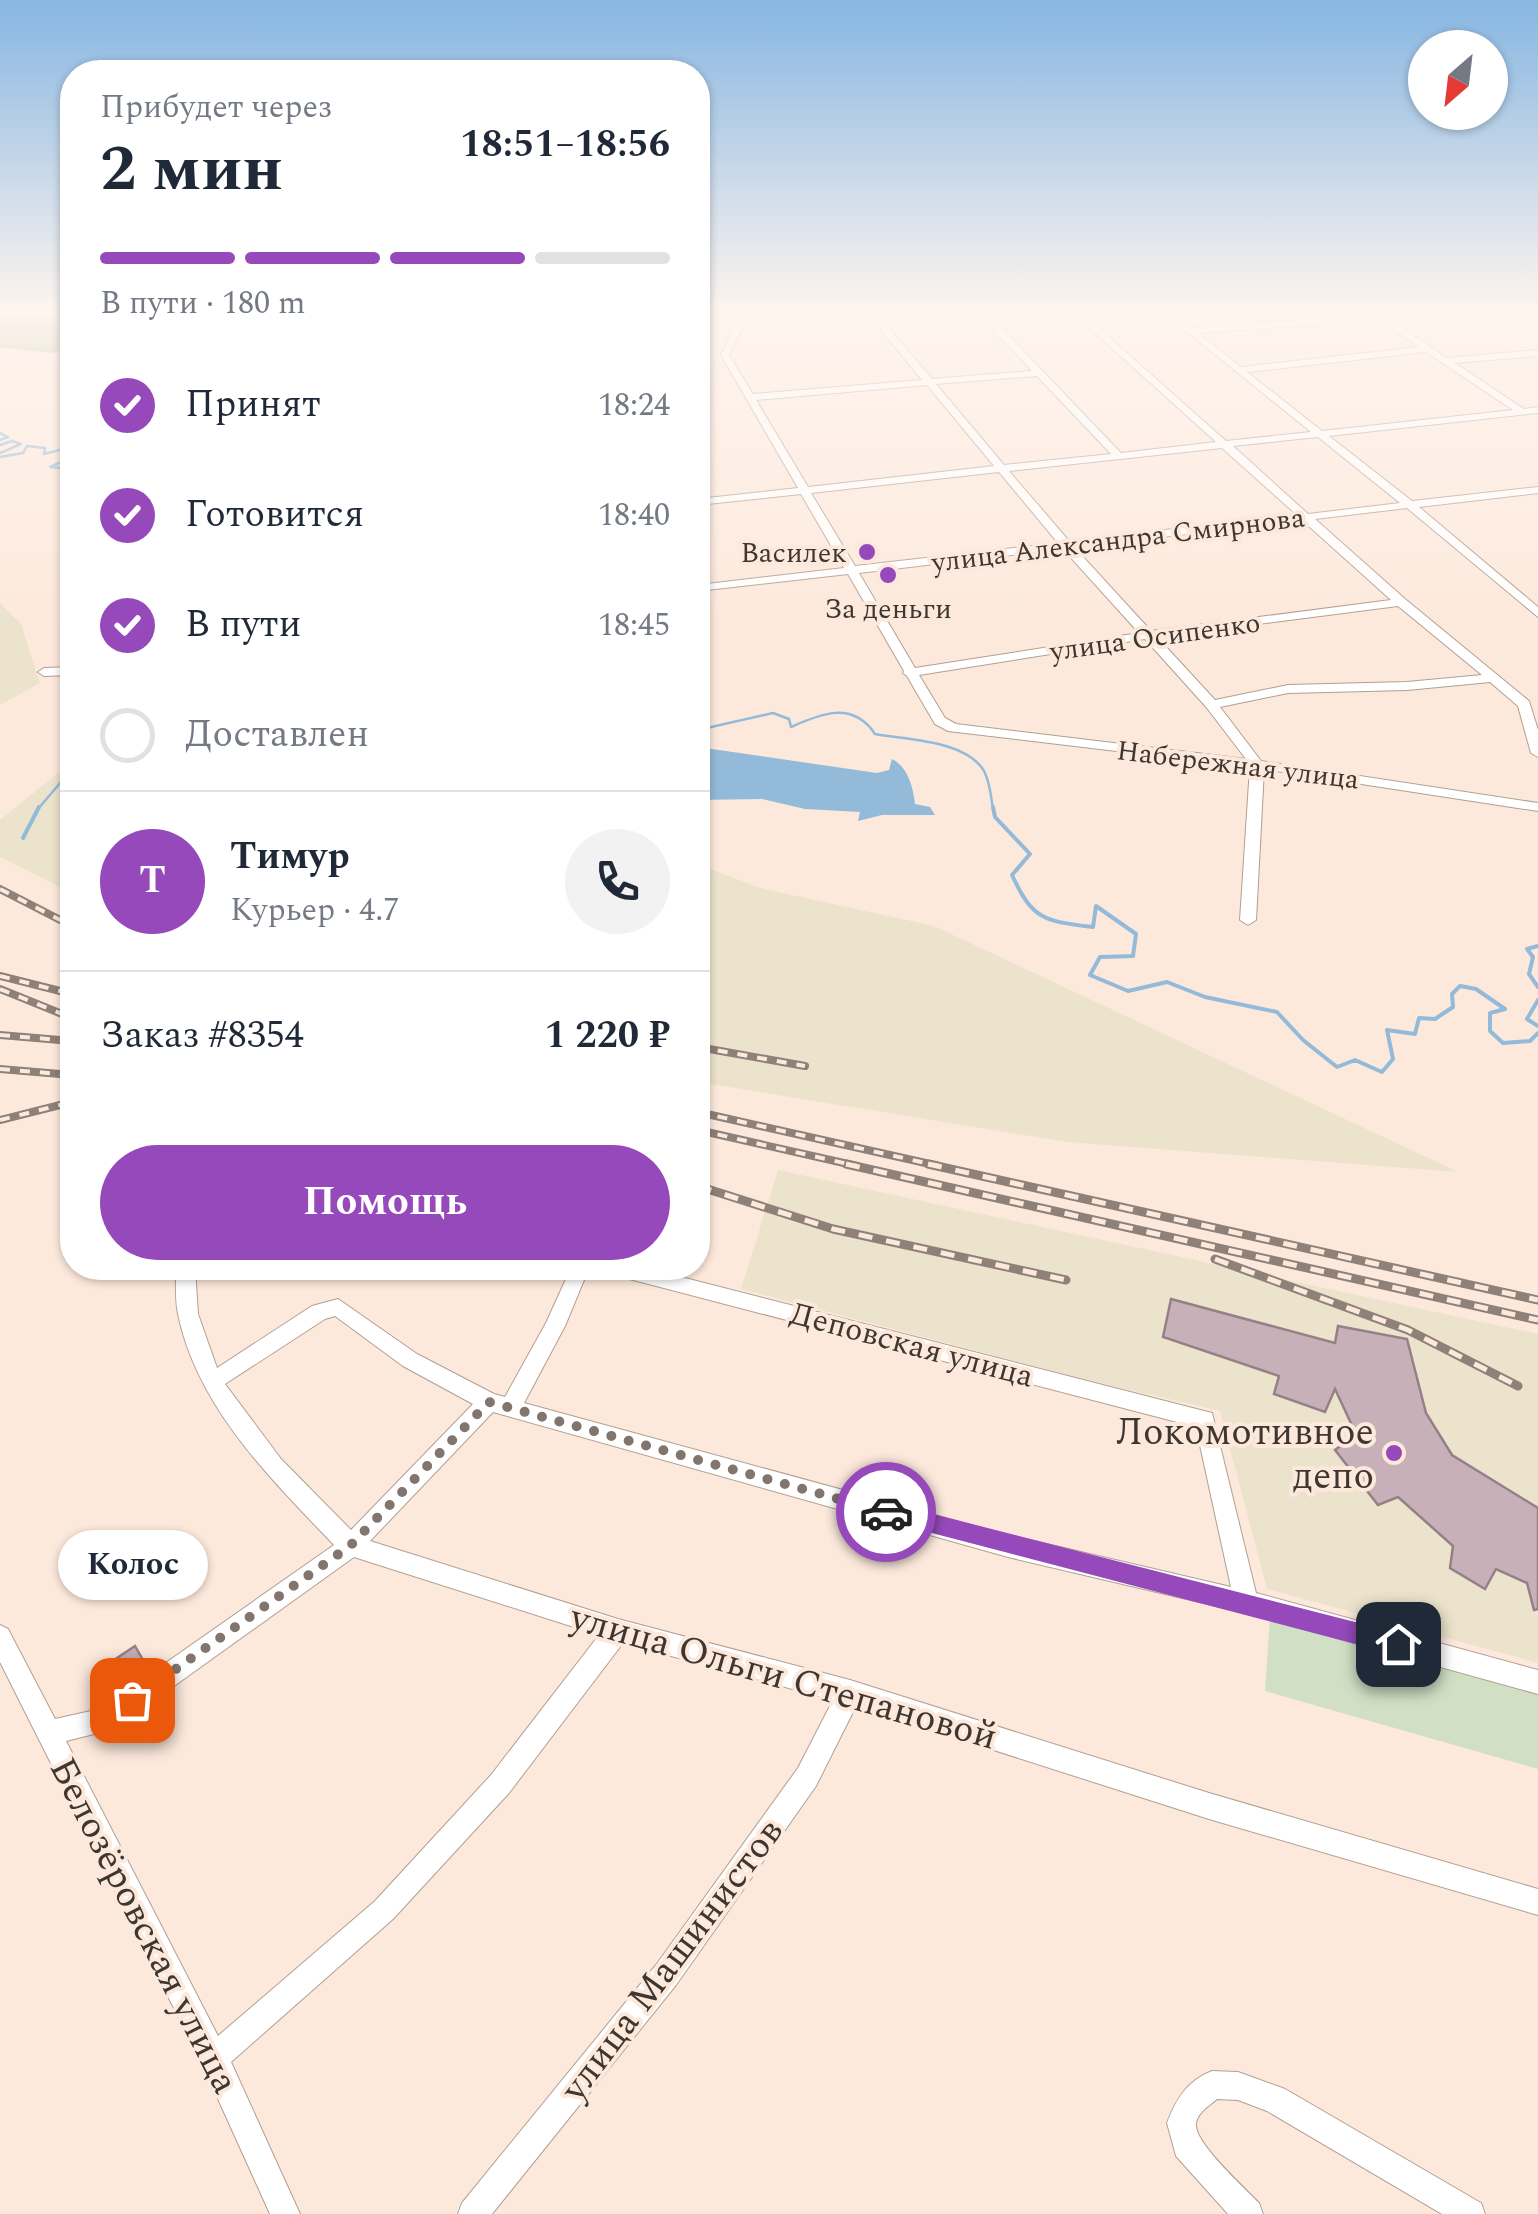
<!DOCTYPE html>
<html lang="ru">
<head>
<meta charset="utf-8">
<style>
  :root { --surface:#fff; --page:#f2f2f3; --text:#1f2937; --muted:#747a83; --line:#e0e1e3; --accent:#9649bb }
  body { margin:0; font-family:Spectral,serif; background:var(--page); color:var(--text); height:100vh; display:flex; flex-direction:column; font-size:38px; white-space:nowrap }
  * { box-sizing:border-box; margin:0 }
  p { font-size:32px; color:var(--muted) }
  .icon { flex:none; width:55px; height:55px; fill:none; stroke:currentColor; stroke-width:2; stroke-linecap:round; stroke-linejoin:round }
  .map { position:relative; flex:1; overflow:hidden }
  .drawer { position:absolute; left:60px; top:60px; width:650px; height:1220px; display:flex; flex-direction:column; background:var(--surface); border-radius:40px; box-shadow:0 2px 8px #0004 }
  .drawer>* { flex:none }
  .needle { width:65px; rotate:208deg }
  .tools { position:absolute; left:1408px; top:30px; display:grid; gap:20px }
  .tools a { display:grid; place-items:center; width:100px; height:100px; border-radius:50%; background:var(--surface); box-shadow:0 2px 8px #0004; font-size:50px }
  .pin { position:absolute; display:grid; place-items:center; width:85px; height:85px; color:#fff; margin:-42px; border-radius:20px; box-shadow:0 5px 15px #0006 }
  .courier { position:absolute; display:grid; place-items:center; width:100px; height:100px; margin:-50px; border:8px solid #9649bb; border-radius:50%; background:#fff; color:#222; box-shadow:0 2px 12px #0007 }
  .bubble { position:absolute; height:70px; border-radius:35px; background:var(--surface); box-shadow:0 2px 8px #0004; font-size:32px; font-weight:700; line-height:70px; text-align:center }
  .summary em { font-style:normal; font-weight:700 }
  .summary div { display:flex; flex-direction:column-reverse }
  .summary { display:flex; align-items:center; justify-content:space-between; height:170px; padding:0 40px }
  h1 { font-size:65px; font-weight:700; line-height:75px }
  .bar { display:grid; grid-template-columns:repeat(4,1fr); gap:15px 10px; align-content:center; height:120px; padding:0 40px }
  .bar i { height:12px; border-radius:8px; background:var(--line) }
  .bar .current { background:var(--accent) }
  .bar p { grid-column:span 4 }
  .line { display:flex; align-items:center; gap:25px; padding:0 40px; border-top:2px solid var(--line) }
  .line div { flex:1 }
  .round { display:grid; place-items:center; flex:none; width:105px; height:105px; border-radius:52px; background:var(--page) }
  ol { padding:0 40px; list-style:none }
  li { display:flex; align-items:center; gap:30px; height:110px }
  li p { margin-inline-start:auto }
  li .icon { padding:10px; border-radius:50%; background:var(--accent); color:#fff; stroke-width:4 }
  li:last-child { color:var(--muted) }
  li i { width:55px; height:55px; border:5px solid var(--line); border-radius:50% }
  .action { display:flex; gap:20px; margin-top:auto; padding:20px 40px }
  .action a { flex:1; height:115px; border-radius:60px; background:var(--accent); color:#fff; font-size:40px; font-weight:700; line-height:115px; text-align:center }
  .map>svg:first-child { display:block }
  .industrial { fill:#ece3cd }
  .green { fill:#d1e0c5 }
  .forest { fill:#9db28a }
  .water { fill:#93bad8 }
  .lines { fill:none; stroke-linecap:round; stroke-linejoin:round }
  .stream-far1 { stroke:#93bad8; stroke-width:2.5 }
  .stream { stroke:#93bad8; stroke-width:4 }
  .building { fill:#c7b0b8; stroke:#968088; stroke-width:2.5 }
  .street-casing { stroke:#b19f92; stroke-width:2 }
  .street { fill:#fff; fill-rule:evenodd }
  .rail-far1-casing { stroke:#8e8179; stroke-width:8 }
  .rail-casing { stroke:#8e8179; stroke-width:9 }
  .rail-far1 { stroke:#fde9dc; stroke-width:4; stroke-dasharray:10; stroke-linecap:butt }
  .rail { stroke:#fde9dc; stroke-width:5; stroke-dasharray:14; stroke-linecap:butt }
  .route { fill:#9649bb }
  .done { stroke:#81756d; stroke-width:10; stroke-dasharray:0 18 }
  .poi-dot { fill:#9649bb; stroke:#fde9dc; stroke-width:4 }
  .labels { text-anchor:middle; stroke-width:8; stroke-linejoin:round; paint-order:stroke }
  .far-street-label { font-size:28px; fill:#3e3631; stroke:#fde9dc }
  .far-poi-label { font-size:28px; fill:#3e3631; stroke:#fde9dc; text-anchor:end }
  .street-label { font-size:32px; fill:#3e3631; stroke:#fde9dc }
  .near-poi-label { font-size:38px; fill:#3e3631; stroke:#fde9dc; text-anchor:end }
  .near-street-label { font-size:38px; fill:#3e3631; stroke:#fde9dc }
</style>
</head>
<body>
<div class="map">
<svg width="1538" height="2214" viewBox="0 0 1538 2214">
  <rect width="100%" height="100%" fill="#fde9dc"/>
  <!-- industrial -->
  <g class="industrial">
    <polygon points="0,603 21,624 40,683 0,705"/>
    <polygon points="72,762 72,893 0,857 0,820"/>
    <polygon points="698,864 760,888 934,926 1458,1172 1067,1142 698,1082"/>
    <polygon points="778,1170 1538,1334 1538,1663 1267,1589 1220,1411 1083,1379 741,1289"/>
  </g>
  <!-- green -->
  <polygon class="green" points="1270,1616 1538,1688 1538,1769 1265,1691"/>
  <!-- forest -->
  <polygon class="forest" points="0,314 72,314 72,350 49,353 0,347"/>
  <!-- water -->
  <path class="water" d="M698,747L877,773L889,770L892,759C908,767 913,787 915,804L930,807L935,815H882L858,821L860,812L805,809L762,799L698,800Z"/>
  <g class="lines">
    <!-- stream-far1 -->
    <g class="stream-far1">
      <polyline points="0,433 8,437 0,440"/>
      <polyline points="0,445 12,441 21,444 0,453"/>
      <polyline points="0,457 23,453 27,446 45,448 44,454 67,448 72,454"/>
      <polyline points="72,457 50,467 72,469"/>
      <path d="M698,730L773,713L789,719L791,727C822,713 853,701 875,734C906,740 966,740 984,771C990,782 991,797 993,809"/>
      <polyline points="38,809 72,769"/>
    </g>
    <!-- stream -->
    <g class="stream">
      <path d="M993,807L995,817L1030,854L1012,875C1033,921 1045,921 1093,927L1096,906L1136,934L1133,956L1100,957L1090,975L1128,991L1167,982L1205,997L1277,1012L1303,1040L1337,1067L1355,1060L1382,1072L1393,1059L1387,1030L1415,1034L1419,1018L1435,1019L1453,1007L1452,994L1460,986L1476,989L1505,1009L1490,1013V1031L1503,1043L1530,1041L1538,1033"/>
      <polyline points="23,838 39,807"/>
      <polyline points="1538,946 1527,949 1533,957 1529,974 1538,987"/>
      <polyline points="1538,1000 1527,1019 1538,1026"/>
    </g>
  </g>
  <!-- building -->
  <g class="building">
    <polygon points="1171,1299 1335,1343 1338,1326 1407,1339 1426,1413 1452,1455 1538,1508 1538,1609 1534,1610 1527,1583 1496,1569 1485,1589 1450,1568 1453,1546 1398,1497 1378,1505 1335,1450 1356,1434 1335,1389 1325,1412 1274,1394 1279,1376 1163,1337"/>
    <polygon points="135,1646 147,1667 107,1694 96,1672"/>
  </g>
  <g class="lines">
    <defs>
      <g id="street">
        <path d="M745,314H754L741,330L729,355L753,394L922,380L868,314H877L932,379L1032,371L979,314H988L1121,453L1216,442L1074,314H1083L1226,441L1311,432L1165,314H1175L1192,328L1379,314H1427L1388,319L1447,358L1538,350V356L1455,363L1524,409L1538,407V413L1329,436L1412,501L1538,487V493L1419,507L1538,607V617L1407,508L1315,519L1405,599L1529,701L1538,730V757L1531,753L1518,706L1490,682L1407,690L1288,693L1220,707L1261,761L1538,803V811L1264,769L1256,920L1248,925L1240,920L1250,767L948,731L935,724L907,676L903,673L904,671L848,574L698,591V585L844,568L801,494L698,505V499L798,488L721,355L733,329ZM1378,320L1419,347L1241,367L1198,333ZM1426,352L1513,410L1322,431L1247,372ZM1037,376L1111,454L1004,465L936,384ZM927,385L994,466L808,487L756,400ZM1318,437L1400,503L1308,514L1233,446ZM1222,448L1297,515L1069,541L1009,471ZM999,472L1058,543L855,566L811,493ZM1303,521L1391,600L1151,631L1074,547ZM1063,549L1139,633L915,668L859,573ZM1398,606L1482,675L1407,682L1288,685L1215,700L1157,637ZM1145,639L1207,708L1246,759L956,724L945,718L919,675Z"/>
        <polygon points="72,667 72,675 44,676 38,672 44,668"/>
        <path d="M176,1268H195L198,1314L217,1368L312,1306L338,1299L417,1354L494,1394L505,1397L546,1323L571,1268H589L565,1326L524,1403L1008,1535L1231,1587L1196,1427L618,1276L611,1274L608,1268H646L1212,1413L1256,1593L1538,1670V1694L1246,1613L1008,1557L493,1412L370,1541L618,1619L850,1680L1209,1793L1538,1889V1915L1209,1819L856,1706L816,1786L676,1985L492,2214H458L462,2203L656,1965L798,1768L833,1700L623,1643L509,1793L393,1919L231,2062L300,2214H270L204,2068L0,1662V1625L8,1629L55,1719L100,1709L334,1545C271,1479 197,1407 178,1314C175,1300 176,1282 176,1268ZM335,1316L403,1366L473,1404L351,1530L281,1459L225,1384L325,1319ZM354,1557L599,1635L491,1775L375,1901L218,2036L66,1741L114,1729Z"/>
        <path d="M1212,2071L1238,2072L1285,2089L1481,2203L1485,2214H1442L1267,2111L1238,2100L1217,2099C1209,2106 1198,2112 1196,2123C1193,2142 1245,2188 1259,2203L1263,2214H1228L1176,2156L1167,2123C1176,2099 1187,2081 1212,2071Z"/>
      </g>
    </defs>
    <!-- street casing -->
    <use href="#street" class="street-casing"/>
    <!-- street -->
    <use href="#street" class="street"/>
    <defs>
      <g id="rail-far1">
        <polyline points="0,889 72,926"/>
        <polyline points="0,976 72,994"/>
        <polyline points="0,989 72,1018"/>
        <polyline points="0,1035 72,1041"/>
        <polyline points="698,1047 805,1066"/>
        <polyline points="0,1069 72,1075"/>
        <polyline points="698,1112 939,1166"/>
        <polyline points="0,1120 72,1102"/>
        <polyline points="698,1130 857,1166"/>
      </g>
      <g id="rail">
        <polyline points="846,1164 1538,1320"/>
        <polyline points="928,1164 1538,1300"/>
        <polyline points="698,1186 833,1229 1066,1280"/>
        <polyline points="1215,1259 1408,1330 1518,1386"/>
      </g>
    </defs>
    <!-- rail-far1 casing -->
    <use href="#rail-far1" class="rail-far1-casing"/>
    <!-- rail casing -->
    <use href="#rail" class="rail-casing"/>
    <!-- rail-far1 -->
    <use href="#rail-far1" class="rail-far1"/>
    <!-- rail -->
    <use href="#rail" class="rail"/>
  </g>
  <!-- sky -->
  <linearGradient id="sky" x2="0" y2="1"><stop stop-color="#86b6e2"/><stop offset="0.5" stop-color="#fef5ef"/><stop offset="1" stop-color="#fef5ef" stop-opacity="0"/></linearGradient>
  <rect width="1538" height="624" fill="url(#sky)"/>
  <!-- route -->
  <polygon class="route" points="886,1502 1398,1633 1406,1636 1409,1644 1406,1652 1398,1655 886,1521 876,1512"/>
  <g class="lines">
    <!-- done -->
    <polyline class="done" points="132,1700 350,1546 489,1402 886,1512"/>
  </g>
  <!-- markers -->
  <g class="poi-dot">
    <circle cx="867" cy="552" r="10"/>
    <circle cx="888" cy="575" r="10"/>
    <circle cx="1394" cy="1453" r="10"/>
  </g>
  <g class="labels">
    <!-- far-street labels -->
    <g class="far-street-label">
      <text transform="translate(1118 539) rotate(-7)" y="10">улица Александра Смирнова</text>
      <text transform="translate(1155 636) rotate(-8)" y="10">улица Осипенко</text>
      <text transform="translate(1238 764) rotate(7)" y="10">Набережная улица</text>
    </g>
    <!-- far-poi labels -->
    <g class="far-poi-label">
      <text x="847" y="562">Василек</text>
      <text x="888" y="618" text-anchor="middle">За деньги</text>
    </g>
    <!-- street labels -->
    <g class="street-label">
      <text transform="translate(912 1344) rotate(15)" y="11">Деповская улица</text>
    </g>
    <!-- near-poi labels -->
    <g class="near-poi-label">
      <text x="1374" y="1444">Локомотивное<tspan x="1374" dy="44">депо</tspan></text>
    </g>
    <!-- near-street labels -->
    <g class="near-street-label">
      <text transform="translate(784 1676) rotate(16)" y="13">улица Ольги Степановой</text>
      <text transform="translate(145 1925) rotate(63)" y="13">Белозёровская улица</text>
      <text transform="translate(671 1959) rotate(-53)" y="13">улица Машинистов</text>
    </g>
  </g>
</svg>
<div class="tools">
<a><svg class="needle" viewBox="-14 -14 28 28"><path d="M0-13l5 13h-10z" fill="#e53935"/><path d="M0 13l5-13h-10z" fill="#747a83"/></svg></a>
</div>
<div class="pin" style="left:132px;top:1700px;background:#ea580c"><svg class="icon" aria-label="bag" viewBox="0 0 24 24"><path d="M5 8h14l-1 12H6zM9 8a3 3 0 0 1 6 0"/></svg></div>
<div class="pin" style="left:1398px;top:1644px;background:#1f2937"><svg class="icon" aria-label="home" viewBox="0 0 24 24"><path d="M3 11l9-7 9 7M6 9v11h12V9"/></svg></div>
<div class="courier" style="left:886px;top:1512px"><svg class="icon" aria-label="car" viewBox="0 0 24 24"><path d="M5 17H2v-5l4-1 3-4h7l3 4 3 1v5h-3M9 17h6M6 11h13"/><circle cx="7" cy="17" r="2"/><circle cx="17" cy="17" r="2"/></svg></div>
<div class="bubble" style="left:58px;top:1530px;width:150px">Колос</div>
<section class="drawer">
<div class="summary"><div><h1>2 мин</h1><p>Прибудет через</p></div><em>18:51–18:56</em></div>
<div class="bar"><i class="current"></i><i class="current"></i><i class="current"></i><i></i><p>В пути · 180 m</p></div>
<ol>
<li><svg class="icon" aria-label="check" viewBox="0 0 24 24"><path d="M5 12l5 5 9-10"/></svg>Принят<p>18:24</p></li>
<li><svg class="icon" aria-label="check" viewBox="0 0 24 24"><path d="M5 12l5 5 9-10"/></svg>Готовится<p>18:40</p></li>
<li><svg class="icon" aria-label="check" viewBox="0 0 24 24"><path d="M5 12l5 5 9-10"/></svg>В пути<p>18:45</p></li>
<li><i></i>Доставлен</li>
</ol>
<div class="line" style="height:180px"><b class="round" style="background:var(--accent);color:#fff">Т</b><div><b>Тимур</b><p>Курьер · 4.7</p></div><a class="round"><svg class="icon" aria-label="phone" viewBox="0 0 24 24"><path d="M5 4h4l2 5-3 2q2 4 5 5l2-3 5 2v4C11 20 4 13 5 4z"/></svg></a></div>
<div class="line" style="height:130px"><div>Заказ #8354</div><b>1 220 ₽</b></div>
<div class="action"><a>Помощь</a></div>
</section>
</div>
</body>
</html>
